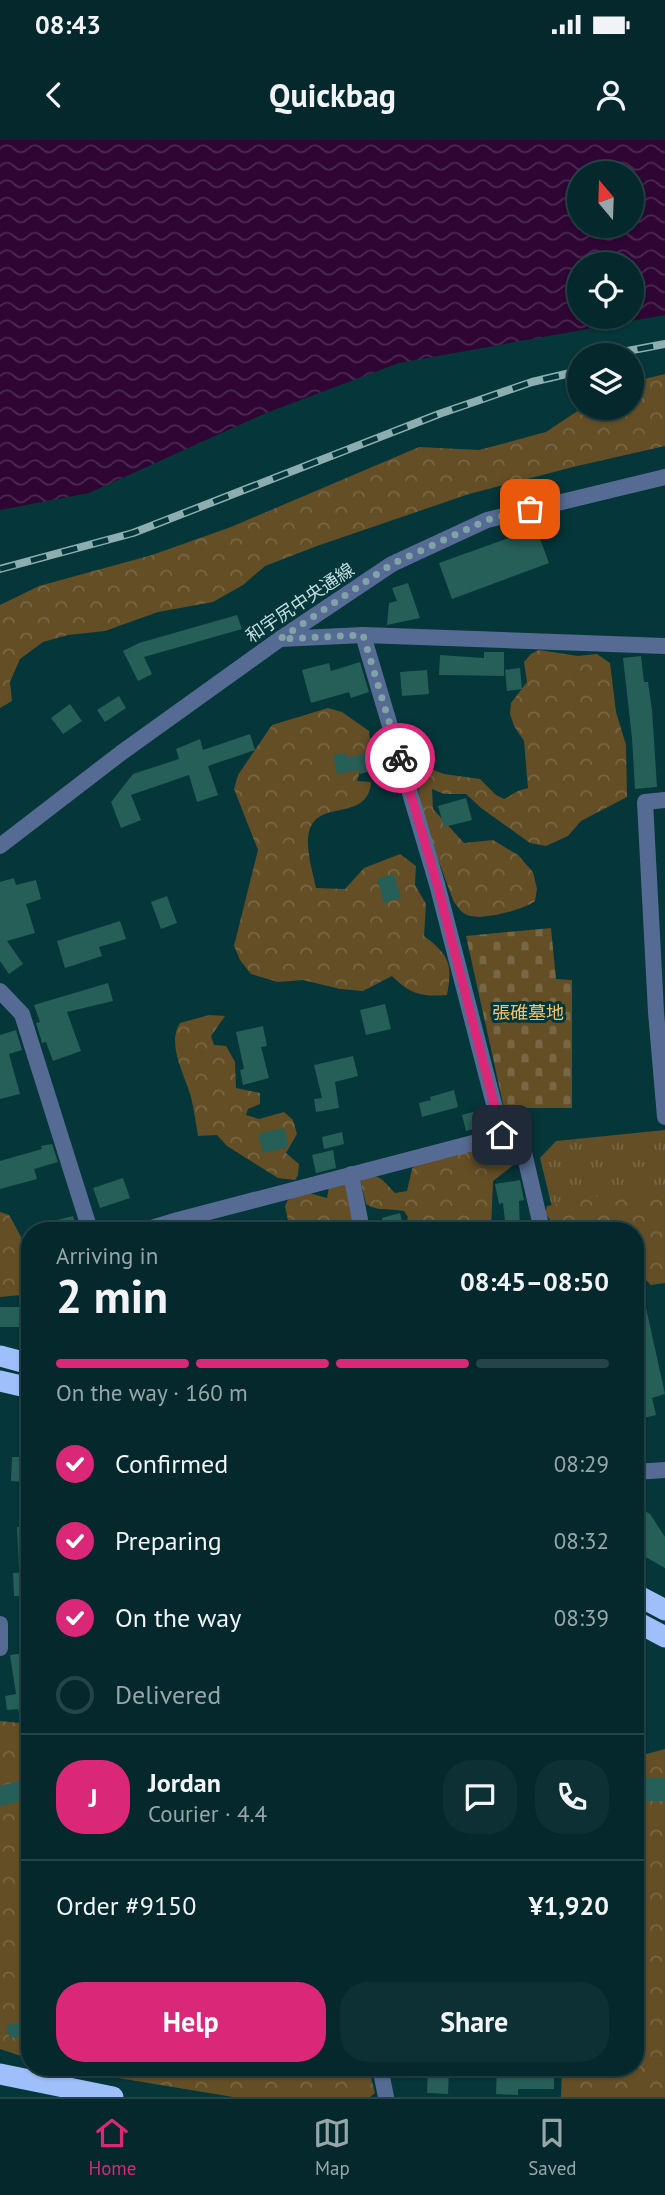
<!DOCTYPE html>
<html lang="en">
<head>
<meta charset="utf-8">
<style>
  :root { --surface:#04282c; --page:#0d3034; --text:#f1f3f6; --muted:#97a6a9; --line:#254448; --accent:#db2777 }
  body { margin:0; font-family:"PT Sans","Noto Sans JP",sans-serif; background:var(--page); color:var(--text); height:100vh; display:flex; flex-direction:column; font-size:26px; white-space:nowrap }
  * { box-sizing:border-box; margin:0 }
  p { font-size:23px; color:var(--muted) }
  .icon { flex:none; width:38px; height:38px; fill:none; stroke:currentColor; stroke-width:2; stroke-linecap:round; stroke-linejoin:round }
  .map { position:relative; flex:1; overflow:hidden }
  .details { position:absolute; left:21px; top:1082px; width:623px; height:854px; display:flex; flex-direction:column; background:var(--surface); border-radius:28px; box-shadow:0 2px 5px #0004,0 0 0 2px var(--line) }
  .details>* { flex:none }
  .needle { width:46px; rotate:341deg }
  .buttons { position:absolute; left:567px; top:21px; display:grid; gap:14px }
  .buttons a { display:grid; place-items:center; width:77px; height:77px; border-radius:50%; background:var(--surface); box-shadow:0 2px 5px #0004,0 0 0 2px var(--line); font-size:35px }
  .pin { position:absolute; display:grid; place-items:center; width:60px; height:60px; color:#fff; margin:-30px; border-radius:14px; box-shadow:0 4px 10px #0006 }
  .courier { position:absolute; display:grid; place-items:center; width:70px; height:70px; margin:-35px; border:5px solid #db2777; border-radius:50%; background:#fff; color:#222; box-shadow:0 2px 9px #0007 }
  .overview em { font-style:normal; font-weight:600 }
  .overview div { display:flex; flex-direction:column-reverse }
  .overview { display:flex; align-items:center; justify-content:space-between; height:119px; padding:0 35px }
  h1 { font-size:46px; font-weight:600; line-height:52px }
  .bar { display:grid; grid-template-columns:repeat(4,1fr); gap:10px 7px; align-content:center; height:84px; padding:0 35px }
  .bar i { height:9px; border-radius:5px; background:var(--line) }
  .bar .selected { background:var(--accent) }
  .bar p { grid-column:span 4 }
  .line { display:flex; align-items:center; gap:18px; padding:0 35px; border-top:2px solid var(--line) }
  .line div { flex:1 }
  .round { display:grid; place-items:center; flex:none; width:74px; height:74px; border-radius:28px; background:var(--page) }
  ol { padding:0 35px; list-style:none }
  li { display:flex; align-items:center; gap:21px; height:77px }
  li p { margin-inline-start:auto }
  li .icon { padding:7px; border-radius:50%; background:var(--accent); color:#fff; stroke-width:4 }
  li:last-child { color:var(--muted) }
  li i { width:38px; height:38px; border:4px solid var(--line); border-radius:50% }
  .cta { display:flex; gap:14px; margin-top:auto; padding:14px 35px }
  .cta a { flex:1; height:80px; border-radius:28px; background:var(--accent); color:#fff; font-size:28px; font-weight:600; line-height:80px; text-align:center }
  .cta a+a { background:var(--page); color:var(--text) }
  .status { display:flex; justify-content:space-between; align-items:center; height:49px; padding:0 35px; background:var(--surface); direction:ltr }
  .status svg { height:19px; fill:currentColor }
  header { display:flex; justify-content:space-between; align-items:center; height:91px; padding:0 35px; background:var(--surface); font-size:32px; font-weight:600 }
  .dock { display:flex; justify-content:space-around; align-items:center; height:98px; border-top:2px solid var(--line); background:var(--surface); font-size:19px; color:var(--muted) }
  .dock a { display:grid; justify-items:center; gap:4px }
  .dock .selected { color:var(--accent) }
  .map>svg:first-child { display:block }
  .grass { fill:url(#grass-tufts) }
  .forest { fill:url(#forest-crowns) }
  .cemetery { fill:url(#cemetery-stones) }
  .water { fill:url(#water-waves); fill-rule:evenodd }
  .building { fill:#265f57 }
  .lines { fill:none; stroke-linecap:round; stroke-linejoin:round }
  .minor { stroke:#566b93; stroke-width:16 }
  .highway { stroke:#9fbffa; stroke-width:21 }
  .rail-casing { stroke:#8caeb1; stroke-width:8 }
  .rail { stroke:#05363a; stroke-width:5; stroke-dasharray:16; stroke-linecap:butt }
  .done { stroke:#80a3a7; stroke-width:7; stroke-dasharray:0 12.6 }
  .route { stroke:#db2777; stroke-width:9 }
  .labels { text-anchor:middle; stroke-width:6; stroke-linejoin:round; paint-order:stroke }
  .street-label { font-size:18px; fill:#c2dee1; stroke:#05363a }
  .park-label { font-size:18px; fill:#f2c368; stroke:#05363a }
</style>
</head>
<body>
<div class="status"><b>08:43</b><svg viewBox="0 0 49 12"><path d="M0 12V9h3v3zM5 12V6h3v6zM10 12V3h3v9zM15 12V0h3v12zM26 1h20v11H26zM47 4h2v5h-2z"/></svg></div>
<header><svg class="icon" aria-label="back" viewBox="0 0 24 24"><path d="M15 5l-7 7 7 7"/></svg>Quickbag<svg class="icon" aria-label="person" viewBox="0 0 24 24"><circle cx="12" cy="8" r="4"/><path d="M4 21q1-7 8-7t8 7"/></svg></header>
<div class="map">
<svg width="665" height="1957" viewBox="0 0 665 1957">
  <defs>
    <pattern id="grass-tufts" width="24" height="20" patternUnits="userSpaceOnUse" patternTransform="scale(1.75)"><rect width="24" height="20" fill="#634e26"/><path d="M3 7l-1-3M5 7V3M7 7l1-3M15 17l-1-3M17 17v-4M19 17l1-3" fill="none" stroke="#786745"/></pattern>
    <pattern id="forest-crowns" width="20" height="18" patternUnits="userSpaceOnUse" patternTransform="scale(1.75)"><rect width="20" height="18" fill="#634e26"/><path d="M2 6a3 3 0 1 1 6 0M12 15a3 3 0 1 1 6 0" fill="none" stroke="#786745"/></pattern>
    <pattern id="cemetery-stones" width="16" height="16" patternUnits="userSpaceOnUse" patternTransform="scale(1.75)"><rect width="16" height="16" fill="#634e26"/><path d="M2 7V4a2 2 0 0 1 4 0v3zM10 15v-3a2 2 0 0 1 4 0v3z" fill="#786745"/></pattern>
    <pattern id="water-waves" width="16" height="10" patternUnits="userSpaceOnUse" patternTransform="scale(1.75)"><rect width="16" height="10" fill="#2e0533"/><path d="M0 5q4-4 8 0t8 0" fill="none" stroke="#4b2950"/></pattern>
  </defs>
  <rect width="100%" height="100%" fill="#05363a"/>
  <!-- grass -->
  <polygon class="grass" points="665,990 665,1058 554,1075 540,1018 556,1001"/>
  <!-- forest -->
  <g class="forest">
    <polygon points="665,234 665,306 577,326 469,354 317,406 265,426 243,445 213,462 158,472 105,491 68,495 43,502 20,519 10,542 12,561 0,568 0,465 39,446 152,415 231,387 419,307 479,310 546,292 582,268 632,268 632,242"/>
    <path d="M539,510L578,516L597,514L610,523L616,572L626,605L627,657L581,681L568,696L546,706L530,703L481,668L466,654H444L432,649L433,669L464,703L493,700L518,715L533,732L537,749L535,761C524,770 478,782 465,774C461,772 457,766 454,762C445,736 407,646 420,625L444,634L480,639L496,655L504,659L518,651L528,648L524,601L514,586L510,574L511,563L527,542L524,522L531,514Z"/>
    <path d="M328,568L342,572L369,591L370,599L357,641L371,642C368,683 317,658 309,692C305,707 313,733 316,748L345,749L364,728L400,714L416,726L415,745L426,764L424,796C449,815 453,823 447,855C421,857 410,854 392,836L363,851L340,849L303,840L278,842L251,834L240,820L234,806L258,710L234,649L238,635L272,585Z"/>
    <path d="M209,875L225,876L211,896L214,905L226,906L235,922L236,948L260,953V964L248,969L246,975L259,979L284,972L293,980L297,994L286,1013L299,1024L298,1035L295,1040L278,1038L227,1006L217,995L198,996C196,983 194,970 191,957C185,935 166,904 180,883Z"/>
    <path d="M503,1003L512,1012L516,1023L493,1041L491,1090H404L408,1077L404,1071C390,1068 378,1072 366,1064L360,1039C380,1032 381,1039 395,1053L407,1051L412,1029L417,1021Z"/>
    <polygon points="340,1042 347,1045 353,1083 351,1090 290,1090 285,1066 288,1060 305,1052 327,1058 329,1048"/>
    <path d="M665,1049V1143L651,1145L645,1139L640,1113L635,1109V1090H619L616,1082C610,1081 604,1080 598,1080C577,1083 559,1096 545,1073L547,1066L624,1051Z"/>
    <path d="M0,1072L9,1075C22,1097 41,1133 21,1155L0,1157Z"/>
    <polygon points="0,1581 30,1584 30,1919 0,1909"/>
    <polygon points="665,1609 665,1957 561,1957 562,1931 559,1927 635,1927 635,1617"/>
    <polygon points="52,1927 368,1927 375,1953 370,1957 233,1957"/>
  </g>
  <!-- cemetery -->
  <polygon class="cemetery" points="551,788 556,839 572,840 572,968 504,968 466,796"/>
  <!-- water -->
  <path class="water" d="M0,0H665V175L399,223L266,273L89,353L0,370ZM579,33H632V86H579ZM579,124H632V177H579Z"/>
  <!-- building -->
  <g class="building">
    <polygon points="536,388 549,423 452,459 439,423"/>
    <polygon points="408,443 420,478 387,485 389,463 397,461 392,448"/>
    <polygon points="237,475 242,489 144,517 152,534 138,541 123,511 139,503"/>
    <polygon points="484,512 504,512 504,536 439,535 440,515 484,518"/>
    <polygon points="641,516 644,542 648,542 652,570 657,647 635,649 632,598 623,518"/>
    <polygon points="360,522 369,552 351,558 349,552 311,563 302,530 329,523 331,531"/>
    <polygon points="520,528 522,549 507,551 505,530"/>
    <polygon points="427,530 429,554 402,556 400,532"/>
    <polygon points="119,556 126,568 105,582 97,570"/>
    <polygon points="70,564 82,581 63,594 51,578"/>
    <polygon points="250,594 255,610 208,626 218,655 197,662 189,635 131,655 141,680 121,688 111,662 133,634 179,619 176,609 200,599 203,610"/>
    <polygon points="384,608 389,626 360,634 359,630 337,634 333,615 346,613 347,618"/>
    <polygon points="466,658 472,680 444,687 438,666"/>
    <polygon points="394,734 401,758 384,763 377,739"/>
    <polygon points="14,738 16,745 36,740 41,759 26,764 35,793 7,801 23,824 9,834 0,821 0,742"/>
    <polygon points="167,756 177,783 161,789 151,762"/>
    <polygon points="120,781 126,799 99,807 102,816 65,828 57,801"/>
    <polygon points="108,843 113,861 67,872 81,911 53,921 46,902 42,903 36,883 40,882 34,865"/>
    <polygon points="385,864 391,889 366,895 360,870"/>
    <polygon points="263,886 267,906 261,907 269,938 243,945 240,930 244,929 236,892"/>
    <polygon points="16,890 22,910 9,914 20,954 0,959 0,895"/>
    <polygon points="353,916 358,936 335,942 339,968 316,972 314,959 322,958 314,925"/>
    <polygon points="454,950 458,967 422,977 419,963 431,960 430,957"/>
    <polygon points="484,969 489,985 466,991 462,975"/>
    <polygon points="284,988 289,1007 263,1013 258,994"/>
    <polygon points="342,992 344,1004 324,1009 322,997"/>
    <polygon points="52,1004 58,1022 34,1029 37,1039 0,1049 0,1021 42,1009 41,1006"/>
    <polygon points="333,1010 336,1028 316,1033 312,1015"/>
    <polygon points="123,1038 130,1058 100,1068 93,1048"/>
    <polygon points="520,1040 524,1060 519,1061 520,1090 506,1090 503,1063 499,1064 495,1044"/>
    <polygon points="400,1073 404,1090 385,1090 382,1078"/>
    <polygon points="73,1076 77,1090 35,1090 34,1086"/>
    <polygon points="635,1145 641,1145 665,1254 652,1258 656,1275 635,1280"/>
    <rect x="0" y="1167" width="19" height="20"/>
    <polygon points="12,1317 26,1317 24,1342 11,1341"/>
    <polygon points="635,1365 650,1374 665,1397 665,1428 635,1411"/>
    <polygon points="30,1386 30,1429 19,1429 17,1387"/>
    <polygon points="30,1432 30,1456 14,1456 13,1433"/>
    <polygon points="30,1512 30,1532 26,1532 30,1578 20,1579 18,1569 7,1570 5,1556 16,1554 10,1515"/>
    <polygon points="30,1638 30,1659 0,1666 0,1646"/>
    <polygon points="639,1638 665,1638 665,1661 638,1661"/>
    <polygon points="30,1881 30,1895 9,1898 7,1885"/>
    <polygon points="428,1927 449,1928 448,1954 427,1953"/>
    <polygon points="497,1927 519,1927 519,1931 554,1930 554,1949 518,1949 518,1955 496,1954"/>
  </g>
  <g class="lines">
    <!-- minor -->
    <g class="minor">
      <polyline points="363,495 437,744 502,995"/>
      <polyline points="280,499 363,495 665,506"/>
      <polyline points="665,660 645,662 656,872 665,977"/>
      <polyline points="0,706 121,613 280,499 392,424 487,380 665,337"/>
      <polyline points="0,851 22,874 90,1090"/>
      <polyline points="351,1034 362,1090"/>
      <polyline points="145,1090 178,1080 519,991 542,1090"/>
      <polyline points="635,1332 665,1330"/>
      <polyline points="0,1484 0,1508"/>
      <polyline points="380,1927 386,1957"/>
    </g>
    <!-- highway -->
    <g class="highway">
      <polyline points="0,1216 30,1224"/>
      <polyline points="0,1241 30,1248"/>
      <polyline points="635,1454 665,1470"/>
      <polyline points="635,1481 665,1497"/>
      <polyline points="0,1934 113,1957"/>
    </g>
    <defs>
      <g id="rail">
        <polyline points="606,215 665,204"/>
        <polyline points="0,429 133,393 439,274 532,242 579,231"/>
      </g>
    </defs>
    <!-- rail casing -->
    <use href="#rail" class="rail-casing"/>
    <!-- rail -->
    <use href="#rail" class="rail"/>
  </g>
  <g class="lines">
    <!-- done -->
    <polyline class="done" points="400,618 363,495 280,499 392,424 487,380 530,369"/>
    <!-- route -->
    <polyline class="route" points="400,618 437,744 502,995"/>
  </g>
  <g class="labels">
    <!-- street labels -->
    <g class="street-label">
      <text transform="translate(300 463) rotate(-34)" y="6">和宇尻中央通線</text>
    </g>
    <!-- park labels -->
    <g class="park-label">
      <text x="528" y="879">張碓墓地</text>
    </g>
  </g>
</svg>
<div class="buttons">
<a><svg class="needle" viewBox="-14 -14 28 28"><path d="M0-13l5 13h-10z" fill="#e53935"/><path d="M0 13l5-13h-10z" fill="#97a6a9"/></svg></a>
<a><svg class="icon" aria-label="locate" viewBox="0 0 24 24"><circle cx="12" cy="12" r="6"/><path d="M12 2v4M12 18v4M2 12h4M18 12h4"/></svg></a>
<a><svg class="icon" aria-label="layers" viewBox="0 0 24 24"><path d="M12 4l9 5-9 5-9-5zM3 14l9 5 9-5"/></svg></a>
</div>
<div class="pin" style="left:530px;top:369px;background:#ea580c"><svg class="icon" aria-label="bag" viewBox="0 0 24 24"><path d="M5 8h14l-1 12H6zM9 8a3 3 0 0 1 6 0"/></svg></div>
<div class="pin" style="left:502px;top:995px;background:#1f2937"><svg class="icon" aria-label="home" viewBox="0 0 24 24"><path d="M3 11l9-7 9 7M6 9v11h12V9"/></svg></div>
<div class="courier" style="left:400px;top:618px"><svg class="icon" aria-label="bike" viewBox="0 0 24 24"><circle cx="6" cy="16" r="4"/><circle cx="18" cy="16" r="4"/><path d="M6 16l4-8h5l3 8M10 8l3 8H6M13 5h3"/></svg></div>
<section class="details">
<div class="overview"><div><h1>2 min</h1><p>Arriving in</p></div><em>08:45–08:50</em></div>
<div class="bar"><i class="selected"></i><i class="selected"></i><i class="selected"></i><i></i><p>On the way · 160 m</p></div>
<ol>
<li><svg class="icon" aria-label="check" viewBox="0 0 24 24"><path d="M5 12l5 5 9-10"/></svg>Confirmed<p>08:29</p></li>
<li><svg class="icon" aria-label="check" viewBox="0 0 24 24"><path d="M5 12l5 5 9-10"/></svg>Preparing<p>08:32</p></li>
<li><svg class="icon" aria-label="check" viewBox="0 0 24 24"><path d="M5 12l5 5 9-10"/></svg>On the way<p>08:39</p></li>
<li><i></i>Delivered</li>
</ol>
<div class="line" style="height:126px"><b class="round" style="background:var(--accent);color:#fff">J</b><div><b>Jordan</b><p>Courier · 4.4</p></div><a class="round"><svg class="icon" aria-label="chat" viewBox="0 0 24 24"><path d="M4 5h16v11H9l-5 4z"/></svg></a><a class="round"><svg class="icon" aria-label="phone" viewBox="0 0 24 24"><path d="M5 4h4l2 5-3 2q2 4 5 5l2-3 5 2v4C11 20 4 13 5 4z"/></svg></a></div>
<div class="line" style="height:91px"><div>Order #9150</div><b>¥1,920</b></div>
<div class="cta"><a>Help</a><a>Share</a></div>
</section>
</div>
<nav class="dock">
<a class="selected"><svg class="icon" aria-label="home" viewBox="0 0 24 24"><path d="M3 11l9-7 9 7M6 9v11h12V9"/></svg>Home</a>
<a><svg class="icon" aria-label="map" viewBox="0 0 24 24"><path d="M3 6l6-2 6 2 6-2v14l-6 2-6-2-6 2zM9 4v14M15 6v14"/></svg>Map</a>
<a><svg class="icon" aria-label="saved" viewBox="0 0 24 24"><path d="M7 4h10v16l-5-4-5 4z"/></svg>Saved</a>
</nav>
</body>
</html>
